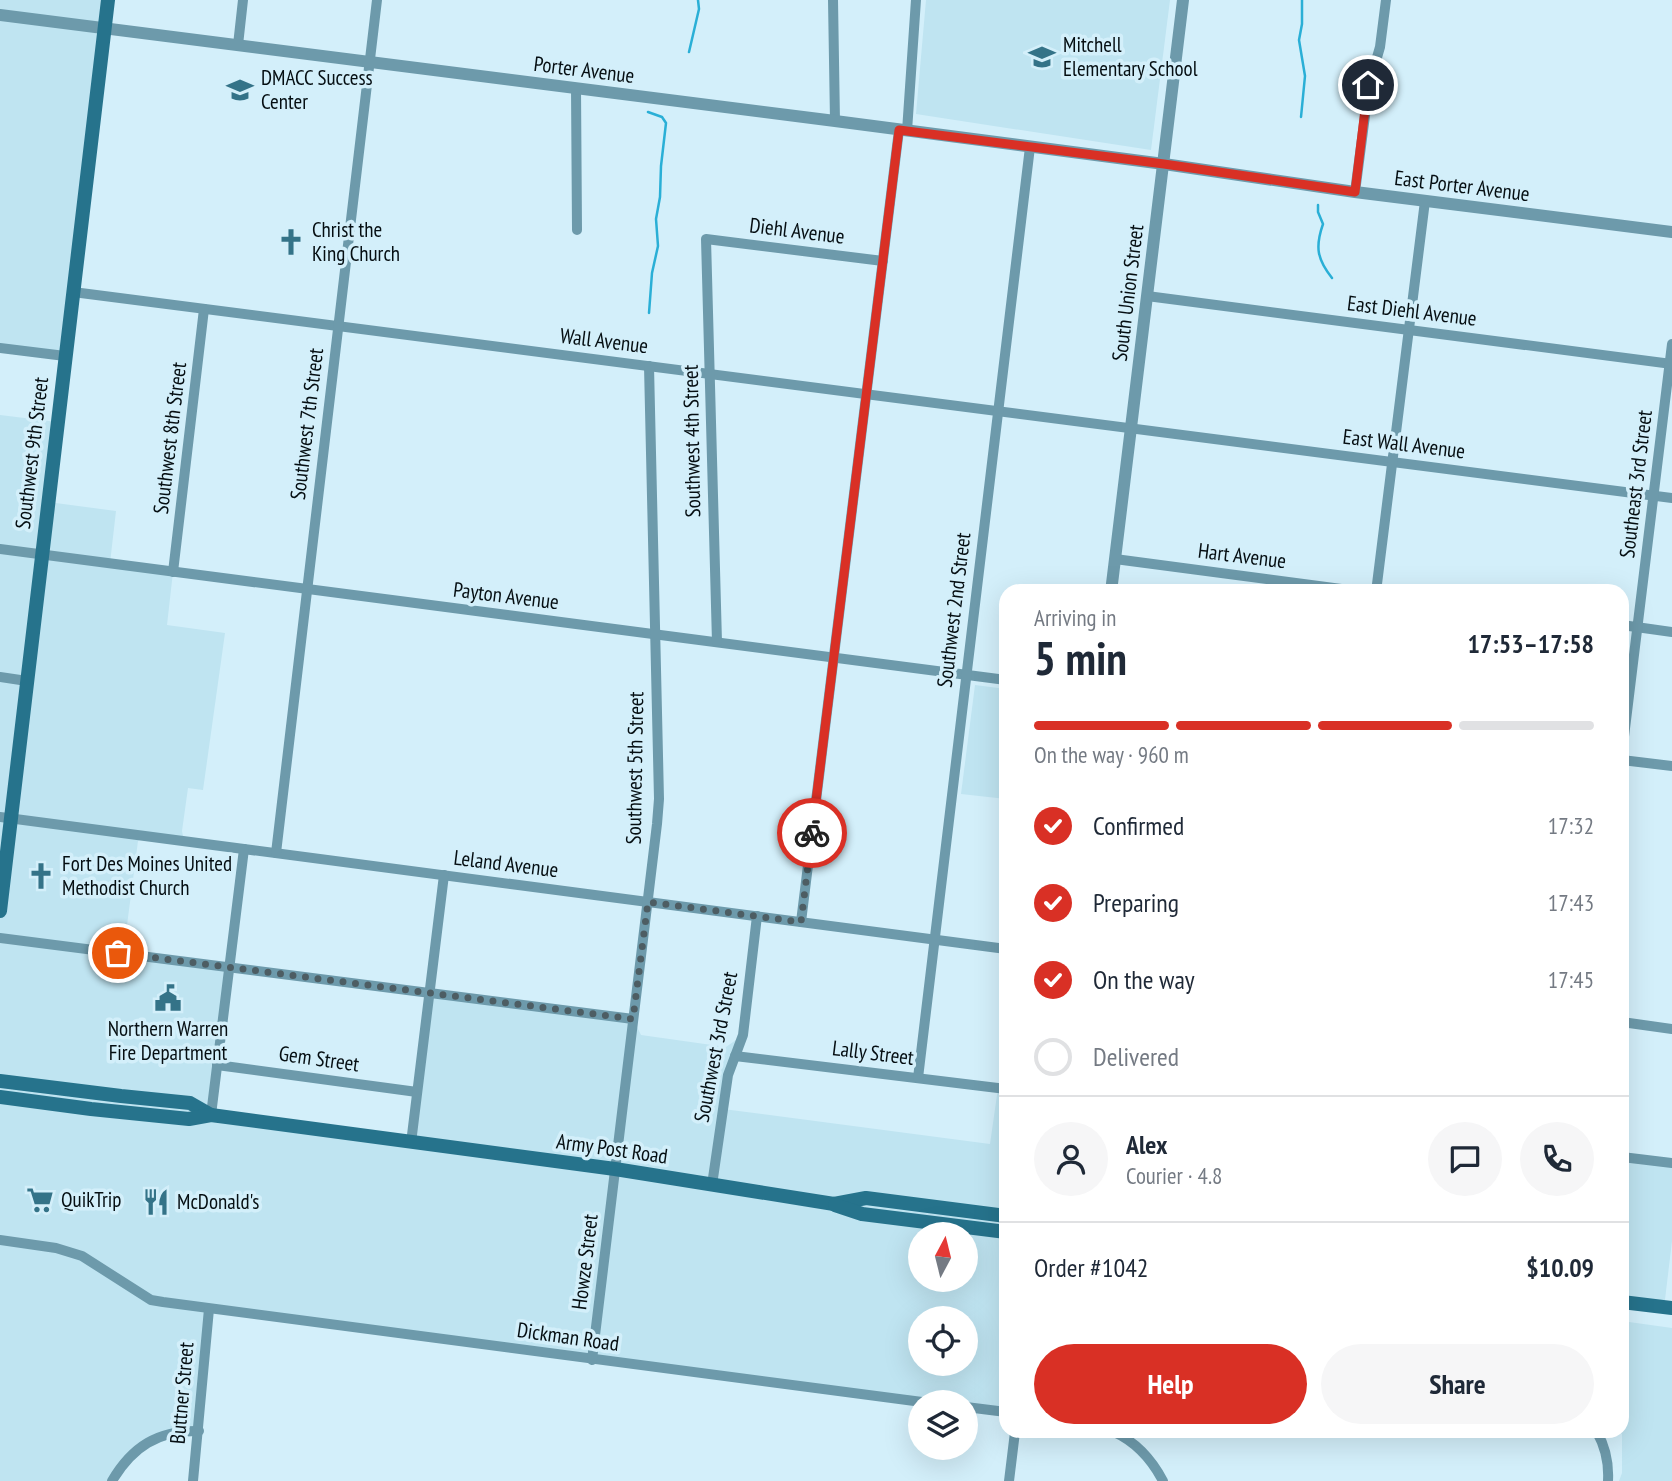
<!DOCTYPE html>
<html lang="en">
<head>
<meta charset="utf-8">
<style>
  :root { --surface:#fff; --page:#f6f6f7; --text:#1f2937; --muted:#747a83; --line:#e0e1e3; --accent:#d93025 }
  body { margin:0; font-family:"PT Sans Narrow",sans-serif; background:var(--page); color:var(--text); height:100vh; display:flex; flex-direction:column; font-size:26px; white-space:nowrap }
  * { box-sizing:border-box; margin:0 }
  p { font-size:23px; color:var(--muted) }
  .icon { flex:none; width:38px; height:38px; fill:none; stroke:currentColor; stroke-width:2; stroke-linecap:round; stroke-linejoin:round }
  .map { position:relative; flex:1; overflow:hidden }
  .drawer { position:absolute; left:999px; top:584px; width:630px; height:854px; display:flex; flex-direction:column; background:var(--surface); border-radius:21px; box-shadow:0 7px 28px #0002 }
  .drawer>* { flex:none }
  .needle { width:46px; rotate:7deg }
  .tools { position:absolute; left:908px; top:1222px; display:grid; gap:14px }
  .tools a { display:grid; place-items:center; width:70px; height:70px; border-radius:50%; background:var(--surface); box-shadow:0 7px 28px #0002; font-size:35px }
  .pin { position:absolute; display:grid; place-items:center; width:60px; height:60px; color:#fff; margin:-30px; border:4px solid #fff; border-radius:50%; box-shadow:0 2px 7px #0007 }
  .courier { position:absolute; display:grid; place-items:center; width:70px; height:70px; margin:-35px; border:5px solid #d93025; border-radius:50%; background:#fff; color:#222; box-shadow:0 2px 9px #0007 }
  .overview em { font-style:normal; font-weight:600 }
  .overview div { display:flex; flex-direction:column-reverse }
  .overview { display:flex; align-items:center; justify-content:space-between; height:119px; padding:0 35px }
  h1 { font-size:46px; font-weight:600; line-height:52px }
  .bar { display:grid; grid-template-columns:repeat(4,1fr); gap:10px 7px; align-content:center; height:84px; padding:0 35px }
  .bar i { height:9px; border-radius:5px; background:var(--line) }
  .bar .selected { background:var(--accent) }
  .bar p { grid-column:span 4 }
  .line { display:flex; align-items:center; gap:18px; padding:0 35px; border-top:2px solid var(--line) }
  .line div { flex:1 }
  .round { display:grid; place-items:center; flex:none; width:74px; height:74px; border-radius:37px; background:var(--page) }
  ol { padding:0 35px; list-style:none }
  li { display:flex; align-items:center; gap:21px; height:77px }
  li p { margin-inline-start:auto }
  li .icon { padding:7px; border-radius:50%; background:var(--accent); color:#fff; stroke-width:4 }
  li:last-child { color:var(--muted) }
  li i { width:38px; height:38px; border:4px solid var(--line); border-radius:50% }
  .button { display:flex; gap:14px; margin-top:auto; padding:14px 35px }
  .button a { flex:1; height:80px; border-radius:42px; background:var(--accent); color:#fff; font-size:28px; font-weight:600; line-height:80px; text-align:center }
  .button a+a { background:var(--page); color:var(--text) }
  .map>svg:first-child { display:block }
  .built { fill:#bfe4f1; fill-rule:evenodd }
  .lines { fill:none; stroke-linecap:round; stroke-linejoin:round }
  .stream { stroke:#2aafd6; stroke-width:2.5 }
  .minor { stroke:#6d9aab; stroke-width:10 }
  .tertiary { stroke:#6d9aab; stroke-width:12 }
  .secondary { stroke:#26738c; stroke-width:14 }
  .done { stroke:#4d5d63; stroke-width:7; stroke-dasharray:0 12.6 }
  .route { stroke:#d93025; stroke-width:9 }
  .labels { text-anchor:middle; stroke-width:7; stroke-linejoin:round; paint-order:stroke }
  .poi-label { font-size:21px; fill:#050e12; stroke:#d3effa; text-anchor:start }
  .street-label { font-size:21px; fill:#050e12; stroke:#d3effa }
</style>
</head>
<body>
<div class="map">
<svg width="1672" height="1481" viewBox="0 0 1672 1481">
  <rect width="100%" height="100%" fill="#d3effa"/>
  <!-- built -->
  <g class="built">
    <polygon points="0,0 108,0 65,356 0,348"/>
    <polygon points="926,0 1170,0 1151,150 916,114"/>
    <path d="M0,415L57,422L48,502L116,511L110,563L173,572L167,625L225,633L203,790L188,788L182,831L184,841L143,836L138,841L124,948L128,954L229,967L211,1115L411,1143L429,993L633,1019L641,1035L726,1047L743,1035L723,1109L990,1144L998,1088L1006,1089V1412L966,1407V1402H922L209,1309L199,1431L150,1441L112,1481H0ZM920,1234H966V1279H920ZM920,1318H966V1363H920Z"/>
    <polygon points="975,685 1006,689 1006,799 961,794"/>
    <polygon points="1622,1157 1672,1163 1672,1241 1664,1308 1622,1302"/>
    <polygon points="1622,1321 1672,1328 1672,1481 1619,1481 1622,1473 1622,1434 1620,1432 1622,1432"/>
  </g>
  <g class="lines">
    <!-- stream -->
    <g class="stream">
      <polyline points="689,52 699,9 698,0"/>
      <polyline points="648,112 662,117 666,123 661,166 660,197 656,219 658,246 652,273 649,313"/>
      <polyline points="1301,117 1305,76 1299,40 1302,24 1302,0"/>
      <path d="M1318,205V212L1323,224C1315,247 1317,259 1332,278"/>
    </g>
    <!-- minor -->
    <g class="minor">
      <polyline points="833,0 835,121"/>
      <polyline points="238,45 243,0"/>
      <polyline points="576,88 577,230"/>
      <polyline points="907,131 916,0"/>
      <polyline points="1355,192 1369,85 1380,47 1386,0"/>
      <polyline points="73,292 1672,498"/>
      <polyline points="1147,296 1672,364"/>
      <polyline points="0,348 65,356"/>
      <polyline points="0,549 1006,680"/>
      <polyline points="1115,559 1364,592"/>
      <polyline points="173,572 204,309"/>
      <polyline points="1376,592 1425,201"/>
      <polyline points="1622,625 1672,632"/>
      <polyline points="717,642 706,239 883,261"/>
      <polyline points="0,677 27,681"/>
      <polyline points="1622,753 1672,344"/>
      <polyline points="1622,760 1672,766"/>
      <polyline points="0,817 1006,949"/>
      <polyline points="276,853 377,0"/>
      <polyline points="801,922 899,130"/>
      <polyline points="0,938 633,1019"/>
      <polyline points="1622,1022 1672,1029"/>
      <polyline points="735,1056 1006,1089"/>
      <polyline points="217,1065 417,1092"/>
      <polyline points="918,1078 1030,147"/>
      <polyline points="211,1115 244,849"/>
      <polyline points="411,1143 444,875"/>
      <polyline points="1622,1157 1672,1163"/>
      <polyline points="712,1185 728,1075 743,1035 757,916"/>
      <polyline points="0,1240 56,1248 82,1256 151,1300 163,1302 922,1402"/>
      <polyline points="592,1360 657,824 659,799 649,366"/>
      <polyline points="966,1407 1006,1412"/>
      <path d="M1114,1432C1136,1442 1152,1460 1163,1481"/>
      <path d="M1597,1432C1606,1448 1609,1463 1608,1481"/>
      <path d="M112,1481C132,1447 158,1430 199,1431"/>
      <polyline points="193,1481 209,1309"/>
      <polyline points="1009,1481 1015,1432"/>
    </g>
    <!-- tertiary -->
    <g class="tertiary">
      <polyline points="0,15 835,121 1164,164 1355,192 1672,232"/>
      <polyline points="1111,592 1183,0"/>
    </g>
    <!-- secondary -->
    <g class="secondary">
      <polyline points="0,911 108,0"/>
      <polyline points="0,1081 121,1096 190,1103 211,1115"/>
      <polyline points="0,1097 91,1109 189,1119 211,1115 615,1169 834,1204 866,1198 1006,1216"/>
      <polyline points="835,1205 862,1214 1006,1232"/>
      <polyline points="1622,1302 1672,1308"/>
    </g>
  </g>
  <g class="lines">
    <!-- done -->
    <polyline class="done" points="118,953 633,1019 648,902 801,922 812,833"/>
    <!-- route -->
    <polyline class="route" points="812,833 899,130 1164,164 1355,192 1368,85"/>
  </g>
  <!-- icons -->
  <defs>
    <symbol id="school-bare" viewBox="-9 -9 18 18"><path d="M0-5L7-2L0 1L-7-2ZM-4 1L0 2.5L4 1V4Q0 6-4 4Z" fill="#347388" stroke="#d3effa" stroke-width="2.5" paint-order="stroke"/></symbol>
    <symbol id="university-bare" viewBox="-9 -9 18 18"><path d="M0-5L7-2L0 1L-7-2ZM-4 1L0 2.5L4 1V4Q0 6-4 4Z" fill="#347388" stroke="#d3effa" stroke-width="2.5" paint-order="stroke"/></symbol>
    <symbol id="church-bare" viewBox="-9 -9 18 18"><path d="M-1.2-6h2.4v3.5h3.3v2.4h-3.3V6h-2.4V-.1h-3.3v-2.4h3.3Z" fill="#347388" stroke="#d3effa" stroke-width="2.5" paint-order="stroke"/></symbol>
    <symbol id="civic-bare" viewBox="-9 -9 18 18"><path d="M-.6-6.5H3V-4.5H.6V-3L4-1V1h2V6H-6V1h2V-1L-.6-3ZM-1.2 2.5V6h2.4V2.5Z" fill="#347388" stroke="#d3effa" stroke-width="2.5" paint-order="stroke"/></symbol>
    <symbol id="supermarket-bare" viewBox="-9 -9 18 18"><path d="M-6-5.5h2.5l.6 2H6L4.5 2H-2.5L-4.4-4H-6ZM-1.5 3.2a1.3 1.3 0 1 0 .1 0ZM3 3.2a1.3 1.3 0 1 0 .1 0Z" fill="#347388" stroke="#d3effa" stroke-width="2.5" paint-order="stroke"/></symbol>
    <symbol id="restaurant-bare" viewBox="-9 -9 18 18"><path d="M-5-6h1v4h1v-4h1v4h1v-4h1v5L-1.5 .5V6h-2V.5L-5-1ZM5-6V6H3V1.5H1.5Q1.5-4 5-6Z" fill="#347388" stroke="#d3effa" stroke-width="2.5" paint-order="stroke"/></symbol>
  </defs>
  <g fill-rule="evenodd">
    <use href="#school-bare" x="1023" y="38" width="38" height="38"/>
    <use href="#university-bare" x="221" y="71" width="38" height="38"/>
    <use href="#church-bare" x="272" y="223" width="38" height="38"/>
    <use href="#church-bare" x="22" y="857" width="38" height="38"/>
    <use href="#civic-bare" x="149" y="979" width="38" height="38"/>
    <use href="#supermarket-bare" x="21" y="1181" width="38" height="38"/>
    <use href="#restaurant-bare" x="137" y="1183" width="38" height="38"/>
  </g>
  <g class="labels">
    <!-- poi labels -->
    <g class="poi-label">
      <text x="1063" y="52">Mitchell<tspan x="1063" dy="24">Elementary School</tspan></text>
      <text x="261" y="85">DMACC Success<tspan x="261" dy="24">Center</tspan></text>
      <text x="312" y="237">Christ the<tspan x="312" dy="24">King Church</tspan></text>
      <text x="62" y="871">Fort Des Moines United<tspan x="62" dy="24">Methodist Church</tspan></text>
      <text x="168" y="1036" text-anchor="middle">Northern Warren<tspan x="168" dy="24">Fire Department</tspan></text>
      <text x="61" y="1207">QuikTrip</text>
      <text x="177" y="1209">McDonald's</text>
    </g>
    <!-- street labels -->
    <g class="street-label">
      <text transform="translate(584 70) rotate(7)" y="7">Porter Avenue</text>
      <text transform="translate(1462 186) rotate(7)" y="7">East Porter Avenue</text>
      <text transform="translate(797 231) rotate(7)" y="7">Diehl Avenue</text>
      <text transform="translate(1128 293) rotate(-83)" y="7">South Union Street</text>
      <text transform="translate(1412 311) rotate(7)" y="7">East Diehl Avenue</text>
      <text transform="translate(604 341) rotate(7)" y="7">Wall Avenue</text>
      <text transform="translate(307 424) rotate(-83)" y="7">Southwest 7th Street</text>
      <text transform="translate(170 438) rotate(-83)" y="7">Southwest 8th Street</text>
      <text transform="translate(692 441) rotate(-91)" y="7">Southwest 4th Street</text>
      <text transform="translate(1404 444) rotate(7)" y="7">East Wall Avenue</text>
      <text transform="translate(32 453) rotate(-83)" y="7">Southwest 9th Street</text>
      <text transform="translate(1636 484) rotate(-83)" y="7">Southeast 3rd Street</text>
      <text transform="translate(1242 556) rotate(7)" y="7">Hart Avenue</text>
      <text transform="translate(506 596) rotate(7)" y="7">Payton Avenue</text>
      <text transform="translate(954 610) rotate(-83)" y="7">Southwest 2nd Street</text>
      <text transform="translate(635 768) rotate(-89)" y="7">Southwest 5th Street</text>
      <text transform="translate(506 864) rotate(7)" y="7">Leland Avenue</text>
      <text transform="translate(716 1047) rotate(-79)" y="7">Southwest 3rd Street</text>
      <text transform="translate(873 1053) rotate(7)" y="7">Lally Street</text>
      <text transform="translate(319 1059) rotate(8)" y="7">Gem Street</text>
      <text transform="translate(612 1149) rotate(8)" y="7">Army Post Road</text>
      <text transform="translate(585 1262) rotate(-83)" y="7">Howze Street</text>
      <text transform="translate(568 1337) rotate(8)" y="7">Dickman Road</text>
      <text transform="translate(182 1393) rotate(-85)" y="7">Buttner Street</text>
    </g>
  </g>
</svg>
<div class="tools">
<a><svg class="needle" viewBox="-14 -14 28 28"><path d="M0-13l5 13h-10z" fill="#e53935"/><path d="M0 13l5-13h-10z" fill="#747a83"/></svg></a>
<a><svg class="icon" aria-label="locate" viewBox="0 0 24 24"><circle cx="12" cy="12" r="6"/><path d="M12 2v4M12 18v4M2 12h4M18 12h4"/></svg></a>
<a><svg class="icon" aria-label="layers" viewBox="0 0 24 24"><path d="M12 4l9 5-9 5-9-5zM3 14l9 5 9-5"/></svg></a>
</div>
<div class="pin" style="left:118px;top:953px;background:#ea580c"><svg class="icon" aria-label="bag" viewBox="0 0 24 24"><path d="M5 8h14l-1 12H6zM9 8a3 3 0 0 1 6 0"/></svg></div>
<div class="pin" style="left:1368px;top:85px;background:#1f2937"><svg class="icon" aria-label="home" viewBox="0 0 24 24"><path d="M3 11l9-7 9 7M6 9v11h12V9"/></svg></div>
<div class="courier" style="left:812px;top:833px"><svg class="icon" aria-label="bike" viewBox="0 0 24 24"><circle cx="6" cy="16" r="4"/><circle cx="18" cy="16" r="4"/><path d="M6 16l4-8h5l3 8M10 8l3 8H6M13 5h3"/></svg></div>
<section class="drawer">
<div class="overview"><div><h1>5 min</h1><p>Arriving in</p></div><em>17:53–17:58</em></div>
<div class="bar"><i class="selected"></i><i class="selected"></i><i class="selected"></i><i></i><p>On the way · 960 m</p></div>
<ol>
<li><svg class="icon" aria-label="check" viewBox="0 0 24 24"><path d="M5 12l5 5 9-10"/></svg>Confirmed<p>17:32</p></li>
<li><svg class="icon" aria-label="check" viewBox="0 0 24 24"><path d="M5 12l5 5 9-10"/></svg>Preparing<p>17:43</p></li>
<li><svg class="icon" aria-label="check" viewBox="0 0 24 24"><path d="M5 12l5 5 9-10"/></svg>On the way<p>17:45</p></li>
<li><i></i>Delivered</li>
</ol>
<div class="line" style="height:126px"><a class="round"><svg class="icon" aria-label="person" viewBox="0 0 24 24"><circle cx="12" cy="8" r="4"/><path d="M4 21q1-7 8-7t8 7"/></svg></a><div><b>Alex</b><p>Courier · 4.8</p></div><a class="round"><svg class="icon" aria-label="chat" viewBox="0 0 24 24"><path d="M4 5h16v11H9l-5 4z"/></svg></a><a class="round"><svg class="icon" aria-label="phone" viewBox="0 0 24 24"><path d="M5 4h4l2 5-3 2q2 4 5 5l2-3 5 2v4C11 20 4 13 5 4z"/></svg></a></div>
<div class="line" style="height:91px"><div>Order #1042</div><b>$10.09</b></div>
<div class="button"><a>Help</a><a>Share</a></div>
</section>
</div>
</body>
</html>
